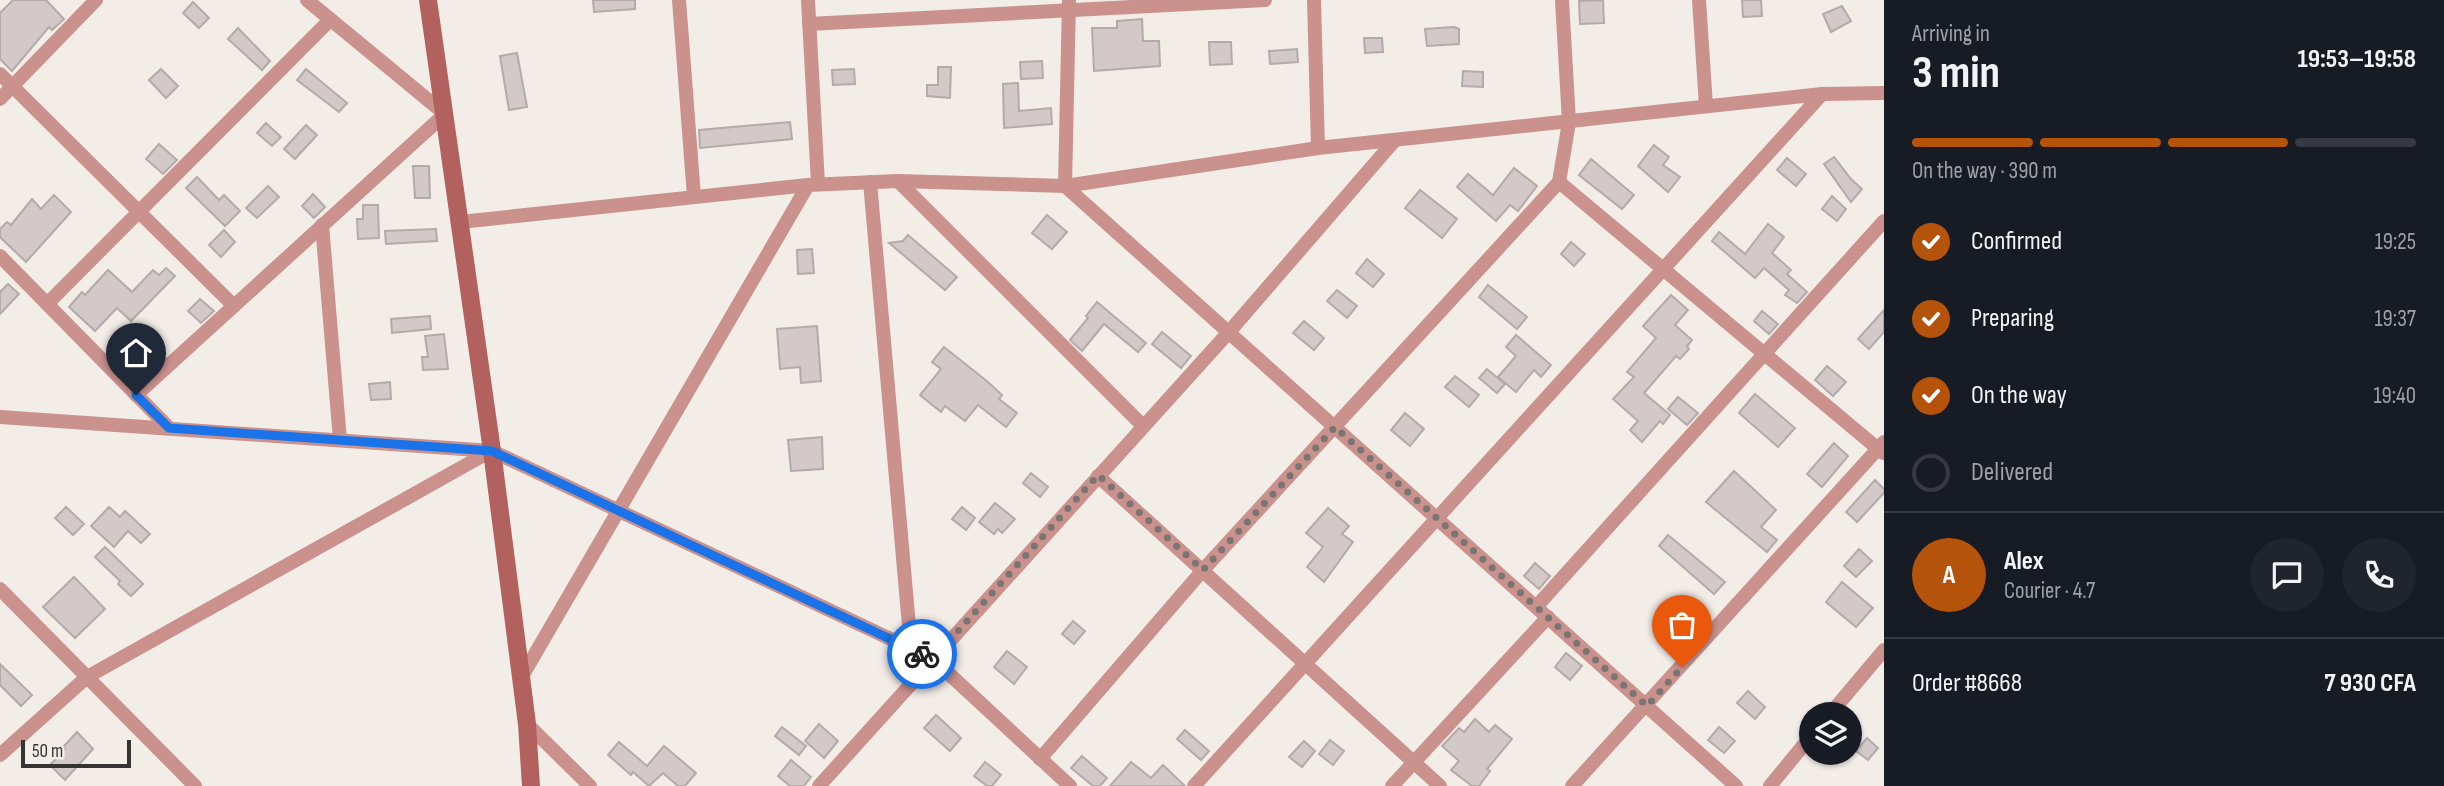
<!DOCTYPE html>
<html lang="en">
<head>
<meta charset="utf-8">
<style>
  :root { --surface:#171b24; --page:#20242c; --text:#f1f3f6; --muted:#9ea1a6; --line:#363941; --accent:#b45309 }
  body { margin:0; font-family:"Sofia Sans Condensed",sans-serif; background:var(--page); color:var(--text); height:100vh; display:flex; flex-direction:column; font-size:26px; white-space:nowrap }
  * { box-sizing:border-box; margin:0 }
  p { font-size:23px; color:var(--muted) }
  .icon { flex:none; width:38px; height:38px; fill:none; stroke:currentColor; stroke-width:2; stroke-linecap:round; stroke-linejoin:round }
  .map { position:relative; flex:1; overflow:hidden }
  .details { display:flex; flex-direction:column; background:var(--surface); width:560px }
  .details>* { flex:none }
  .controls { position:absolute; left:1799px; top:702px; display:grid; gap:14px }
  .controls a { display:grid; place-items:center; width:63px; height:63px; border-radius:50%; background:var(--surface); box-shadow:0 2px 5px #0004; font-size:35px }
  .scale { position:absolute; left:21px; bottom:18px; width:110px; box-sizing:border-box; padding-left:7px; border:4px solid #363432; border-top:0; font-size:19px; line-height:24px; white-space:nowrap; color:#363432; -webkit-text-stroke:5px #f3ede8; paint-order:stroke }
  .pin { position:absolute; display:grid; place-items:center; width:60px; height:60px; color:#fff; margin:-72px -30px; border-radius:50% 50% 50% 0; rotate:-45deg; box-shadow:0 0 7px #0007 }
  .pin .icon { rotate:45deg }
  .courier { position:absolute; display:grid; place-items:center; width:70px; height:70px; margin:-35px; border:5px solid #1a73e8; border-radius:50%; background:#fff; color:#222; box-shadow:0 2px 9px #0007 }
  .overview em { font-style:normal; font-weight:700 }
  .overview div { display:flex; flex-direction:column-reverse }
  .overview { display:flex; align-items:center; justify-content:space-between; height:119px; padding:0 28px }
  h1 { font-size:46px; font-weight:700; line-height:52px }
  .bar { display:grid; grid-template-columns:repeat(4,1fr); gap:10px 7px; align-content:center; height:84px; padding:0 28px }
  .bar i { height:9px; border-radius:5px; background:var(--line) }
  .bar .active { background:var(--accent) }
  .bar p { grid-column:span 4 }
  .line { display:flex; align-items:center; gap:18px; padding:0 28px; border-top:2px solid var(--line) }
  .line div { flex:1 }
  .round { display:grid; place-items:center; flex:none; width:74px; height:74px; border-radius:37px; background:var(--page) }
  ol { padding:0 28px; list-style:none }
  li { display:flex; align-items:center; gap:21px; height:77px }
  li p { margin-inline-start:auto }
  li .icon { padding:7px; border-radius:50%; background:var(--accent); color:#fff; stroke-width:4 }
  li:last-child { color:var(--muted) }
  li i { width:38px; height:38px; border:4px solid var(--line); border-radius:50% }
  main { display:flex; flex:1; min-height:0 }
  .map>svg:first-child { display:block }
  .building { fill:#d2c9c8; stroke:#b3abaa; stroke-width:2 }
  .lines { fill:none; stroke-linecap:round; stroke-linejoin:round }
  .street { stroke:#ca918d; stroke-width:14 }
  .secondary { stroke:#b2615f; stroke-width:18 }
  .done { stroke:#787572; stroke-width:7; stroke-dasharray:0 12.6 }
  .route { stroke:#1a73e8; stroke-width:9 }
</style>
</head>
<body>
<main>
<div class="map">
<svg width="1884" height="786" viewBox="0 0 1884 786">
  <rect width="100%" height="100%" fill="#f3ede8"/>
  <!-- building -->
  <g class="building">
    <polygon points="13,0 46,0 64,19 52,30 49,27 12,71 0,59 0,13"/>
    <polygon points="593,0 635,0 635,9 594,12"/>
    <polygon points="1603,0 1604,23 1580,24 1579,1"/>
    <polygon points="1742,0 1761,0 1762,16 1743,17"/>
    <polygon points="193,2 209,18 199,28 183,13"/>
    <polygon points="1842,6 1851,21 1831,32 1823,14"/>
    <polygon points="1142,19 1143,41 1159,41 1160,66 1094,71 1092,28 1117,28 1117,21"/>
    <polygon points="1454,27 1459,29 1459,44 1427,46 1425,29"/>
    <polygon points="238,28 270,61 262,70 228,39"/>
    <polygon points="1364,38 1382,38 1383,52 1365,53"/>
    <polygon points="1209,42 1231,42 1232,64 1210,65"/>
    <polygon points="1297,49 1298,62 1270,64 1269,51"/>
    <polygon points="517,53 527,107 509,110 500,56"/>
    <polygon points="1042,61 1043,78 1021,79 1020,62"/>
    <polygon points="938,67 951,67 950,98 927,96 927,85 938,85"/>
    <polygon points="161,69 178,86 166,98 149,80"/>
    <polygon points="306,69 347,103 339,112 297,80"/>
    <polygon points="854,69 855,84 833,85 832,70"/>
    <polygon points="1463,71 1483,72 1483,87 1462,86"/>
    <polygon points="1018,83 1019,111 1051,108 1052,124 1004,128 1003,84"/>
    <polygon points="790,122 792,139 700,148 699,130"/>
    <polygon points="266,123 281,137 272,146 257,133"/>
    <polygon points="306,125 317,135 295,159 284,149"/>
    <polygon points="159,144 177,160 163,174 146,159"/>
    <polygon points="1654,145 1669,157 1663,165 1680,177 1668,192 1638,166"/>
    <polygon points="1834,157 1851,179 1862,189 1851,202 1824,164"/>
    <polygon points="1787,158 1806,174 1796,186 1777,170"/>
    <polygon points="1591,159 1634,195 1622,209 1579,175"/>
    <polygon points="413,166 429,166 430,198 415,198"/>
    <polygon points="1514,168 1537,186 1518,211 1510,205 1496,221 1457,187 1468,174 1493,195"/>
    <polygon points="197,177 219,200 224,195 240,211 225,226 186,188"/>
    <polygon points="268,186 279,197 257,218 246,208"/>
    <polygon points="1420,190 1457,219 1442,238 1405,208"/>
    <polygon points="313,194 325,207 314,218 302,206"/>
    <polygon points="54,195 71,212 26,262 0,237 0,229 7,222 11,225 32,199 41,209"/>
    <polygon points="1832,196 1846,209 1837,221 1822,209"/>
    <polygon points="363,205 378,205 379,238 358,239 357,219 363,219"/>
    <polygon points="1047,215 1067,232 1052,249 1032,233"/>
    <polygon points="1768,224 1784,237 1772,253 1791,270 1787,274 1807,292 1797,303 1785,295 1789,290 1764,268 1755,278 1712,241 1719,232 1745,254"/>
    <polygon points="436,229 437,241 386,244 385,231"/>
    <polygon points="224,230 235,242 221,257 209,245"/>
    <polygon points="908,235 957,277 945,290 889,243 903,241"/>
    <polygon points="1571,242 1585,254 1574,266 1561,254"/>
    <polygon points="812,249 814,273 798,274 797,250"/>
    <polygon points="1367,259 1384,274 1373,287 1356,273"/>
    <polygon points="166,268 175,276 131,321 117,308 95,331 69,307 82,292 85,295 108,270 132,292 153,270 159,275"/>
    <polygon points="8,284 19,294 0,314 0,292"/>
    <polygon points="1488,285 1527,317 1517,329 1479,297"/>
    <polygon points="1337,290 1357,306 1347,318 1327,301"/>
    <polygon points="1671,295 1688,310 1675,325 1692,340 1687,346 1689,349 1680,359 1676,356 1644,393 1670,415 1663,424 1660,421 1642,442 1630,430 1638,421 1613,399 1634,377 1627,372 1656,338 1643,326"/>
    <polygon points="200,299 214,311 201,323 188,311"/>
    <polygon points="1097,302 1146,343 1138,352 1104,324 1082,351 1070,340 1088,318 1086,316"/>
    <polygon points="1884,310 1884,332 1869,349 1858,339"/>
    <polygon points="1762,311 1778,324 1769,334 1754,321"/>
    <polygon points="430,316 431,329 392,333 391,319"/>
    <polygon points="1304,321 1324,338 1314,350 1293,333"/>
    <polygon points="817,326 821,381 801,383 800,367 780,369 777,329"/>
    <polygon points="1162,332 1191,356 1181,368 1152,344"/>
    <polygon points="444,334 448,369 423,370 422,357 428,357 425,336"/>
    <polygon points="1516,335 1551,365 1541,377 1534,370 1516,392 1498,377 1516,356 1506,347"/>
    <polygon points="944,347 988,382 1002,395 999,399 1017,413 1006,427 978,405 965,421 945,406 941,412 920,395 941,369 932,362"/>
    <polygon points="1827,366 1846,382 1833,396 1815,380"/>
    <polygon points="1487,369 1505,384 1497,393 1479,378"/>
    <polygon points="1455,376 1479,395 1469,407 1445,387"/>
    <polygon points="390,382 391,399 371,400 369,384"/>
    <polygon points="1755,394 1795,428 1778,447 1739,413"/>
    <polygon points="1678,397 1698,413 1687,425 1668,409"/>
    <polygon points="1405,413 1424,429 1410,446 1391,430"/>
    <polygon points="822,437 823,469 791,471 788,440"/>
    <polygon points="1834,443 1848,456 1822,487 1807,474"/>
    <polygon points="1734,471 1776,510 1761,527 1777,540 1767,552 1706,502"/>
    <polygon points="1031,473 1048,487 1040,497 1023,483"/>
    <polygon points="1875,480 1884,489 1884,493 1857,522 1846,512"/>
    <polygon points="995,503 1015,519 1002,533 998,529 994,534 979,522"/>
    <polygon points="66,507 84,524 73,535 55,518"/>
    <polygon points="109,507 120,517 125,511 150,534 141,543 128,531 114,547 91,526"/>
    <polygon points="962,507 975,518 966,530 952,519"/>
    <polygon points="1328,508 1349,526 1342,534 1353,542 1324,582 1307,567 1323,547 1306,533"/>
    <polygon points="1668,535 1725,582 1714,594 1659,546"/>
    <polygon points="105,547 143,584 131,596 118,584 120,581 95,557"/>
    <polygon points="1859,549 1872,561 1856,577 1844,566"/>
    <polygon points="1535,563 1550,576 1539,589 1524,576"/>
    <polygon points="74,577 105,609 75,638 43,607"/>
    <polygon points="1842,582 1873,608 1856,627 1826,602"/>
    <polygon points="1073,621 1085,631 1074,644 1062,634"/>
    <polygon points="1007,651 1027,667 1014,684 994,667"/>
    <polygon points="1566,653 1582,666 1570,680 1555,667"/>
    <polygon points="0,664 32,695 21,706 0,685"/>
    <polygon points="1748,691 1765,707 1755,719 1737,703"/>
    <polygon points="936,715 961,738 950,751 924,728"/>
    <polygon points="1475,719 1489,732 1495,725 1512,739 1487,769 1490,771 1479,786 1472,786 1451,770 1459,761 1442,746 1459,728 1464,732"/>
    <polygon points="819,724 838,741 824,758 805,741"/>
    <polygon points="782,727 806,746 799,755 775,736"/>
    <polygon points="1719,727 1735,741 1724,753 1708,740"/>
    <polygon points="1185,730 1209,751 1201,760 1177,739"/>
    <polygon points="77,732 93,749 65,780 50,765 65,749 63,747"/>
    <polygon points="1867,738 1878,748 1868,760 1856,751"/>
    <polygon points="1330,740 1344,751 1333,765 1319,754"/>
    <polygon points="1304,741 1315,751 1302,767 1289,757"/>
    <polygon points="619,742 647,766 664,746 696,773 685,786 678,786 663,773 649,786 633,772 631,775 608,755"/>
    <polygon points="1082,756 1107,778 1100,786 1093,786 1071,768"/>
    <polygon points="791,760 811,777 804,786 790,786 778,776"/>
    <polygon points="985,762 1001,775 992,786 987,786 974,776"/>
    <polygon points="1131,762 1151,778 1163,765 1185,786 1110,786"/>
  </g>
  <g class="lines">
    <!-- street -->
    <g class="street">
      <polyline points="679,0 694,197"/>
      <polyline points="808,0 818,184"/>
      <polyline points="1069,0 1065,186 1736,786"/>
      <polyline points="1314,0 1318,148"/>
      <polyline points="1699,0 1706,106"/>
      <polyline points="809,24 1265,0"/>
      <polyline points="0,74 234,306"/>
      <polyline points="0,99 96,0"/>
      <polyline points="898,181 1143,426"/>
      <polyline points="870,182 911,649"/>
      <polyline points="1559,182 1883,453"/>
      <polyline points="460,222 808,185 898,181 1065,186 1318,148 1822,94 1884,93"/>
      <polyline points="322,225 340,440"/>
      <polyline points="0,256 169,428"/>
      <polyline points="47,304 330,20"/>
      <polyline points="136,395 445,114 307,0"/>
      <polyline points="0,417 492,451 933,659 1070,786"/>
      <polyline points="1098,476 1440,786"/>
      <polyline points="0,589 195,786"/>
      <polyline points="1536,607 1884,221"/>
      <polyline points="521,678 808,185"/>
      <polyline points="1830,714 1884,650"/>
      <polyline points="527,724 590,786"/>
      <polyline points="0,755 87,677 491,451"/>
      <polyline points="1040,759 1203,570 1559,182 1569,122 1562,0"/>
      <polyline points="819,786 1229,332 1395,140"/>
      <polyline points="1194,786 1822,94"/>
      <polyline points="1392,786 1548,617"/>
      <polyline points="1572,786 1884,442"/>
      <polyline points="1770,786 1811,736"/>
    </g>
    <!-- secondary -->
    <polyline class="secondary" points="428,0 492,451 527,724 531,786"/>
  </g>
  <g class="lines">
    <!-- done -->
    <polyline class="done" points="922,654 933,659 1098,475 1203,570 1335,427 1647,706 1682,667"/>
    <!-- route -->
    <polyline class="route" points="136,395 169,428 492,451 922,654"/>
  </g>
</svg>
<div class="controls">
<a><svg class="icon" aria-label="layers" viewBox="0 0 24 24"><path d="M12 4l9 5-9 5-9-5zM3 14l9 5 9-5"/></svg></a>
</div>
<div class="scale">50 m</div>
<div class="pin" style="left:1682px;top:667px;background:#ea580c"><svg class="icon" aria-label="bag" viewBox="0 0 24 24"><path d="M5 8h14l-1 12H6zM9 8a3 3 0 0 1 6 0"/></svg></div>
<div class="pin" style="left:136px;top:395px;background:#1f2937"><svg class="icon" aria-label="home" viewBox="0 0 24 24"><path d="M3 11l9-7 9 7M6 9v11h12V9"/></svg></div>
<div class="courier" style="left:922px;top:654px"><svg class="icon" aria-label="bike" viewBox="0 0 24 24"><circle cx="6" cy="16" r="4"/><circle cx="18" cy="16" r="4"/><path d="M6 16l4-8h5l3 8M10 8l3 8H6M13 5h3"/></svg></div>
</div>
<section class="details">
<div class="overview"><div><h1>3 min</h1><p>Arriving in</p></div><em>19:53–19:58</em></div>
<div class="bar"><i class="active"></i><i class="active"></i><i class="active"></i><i></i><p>On the way · 390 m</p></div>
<ol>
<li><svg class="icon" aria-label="check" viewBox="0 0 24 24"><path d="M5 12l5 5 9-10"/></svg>Confirmed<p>19:25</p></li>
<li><svg class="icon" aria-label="check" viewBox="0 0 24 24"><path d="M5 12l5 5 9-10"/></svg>Preparing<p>19:37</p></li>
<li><svg class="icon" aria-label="check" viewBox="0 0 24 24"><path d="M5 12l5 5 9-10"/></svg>On the way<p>19:40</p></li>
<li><i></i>Delivered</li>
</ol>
<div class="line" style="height:126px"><b class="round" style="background:var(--accent);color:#fff">A</b><div><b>Alex</b><p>Courier · 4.7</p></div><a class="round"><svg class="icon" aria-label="chat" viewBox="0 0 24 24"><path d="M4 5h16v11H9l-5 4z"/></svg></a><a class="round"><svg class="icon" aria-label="phone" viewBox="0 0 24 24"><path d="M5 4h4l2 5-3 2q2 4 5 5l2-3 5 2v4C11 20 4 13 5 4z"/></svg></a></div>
<div class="line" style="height:91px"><div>Order #8668</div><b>7 930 CFA</b></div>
</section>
</main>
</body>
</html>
